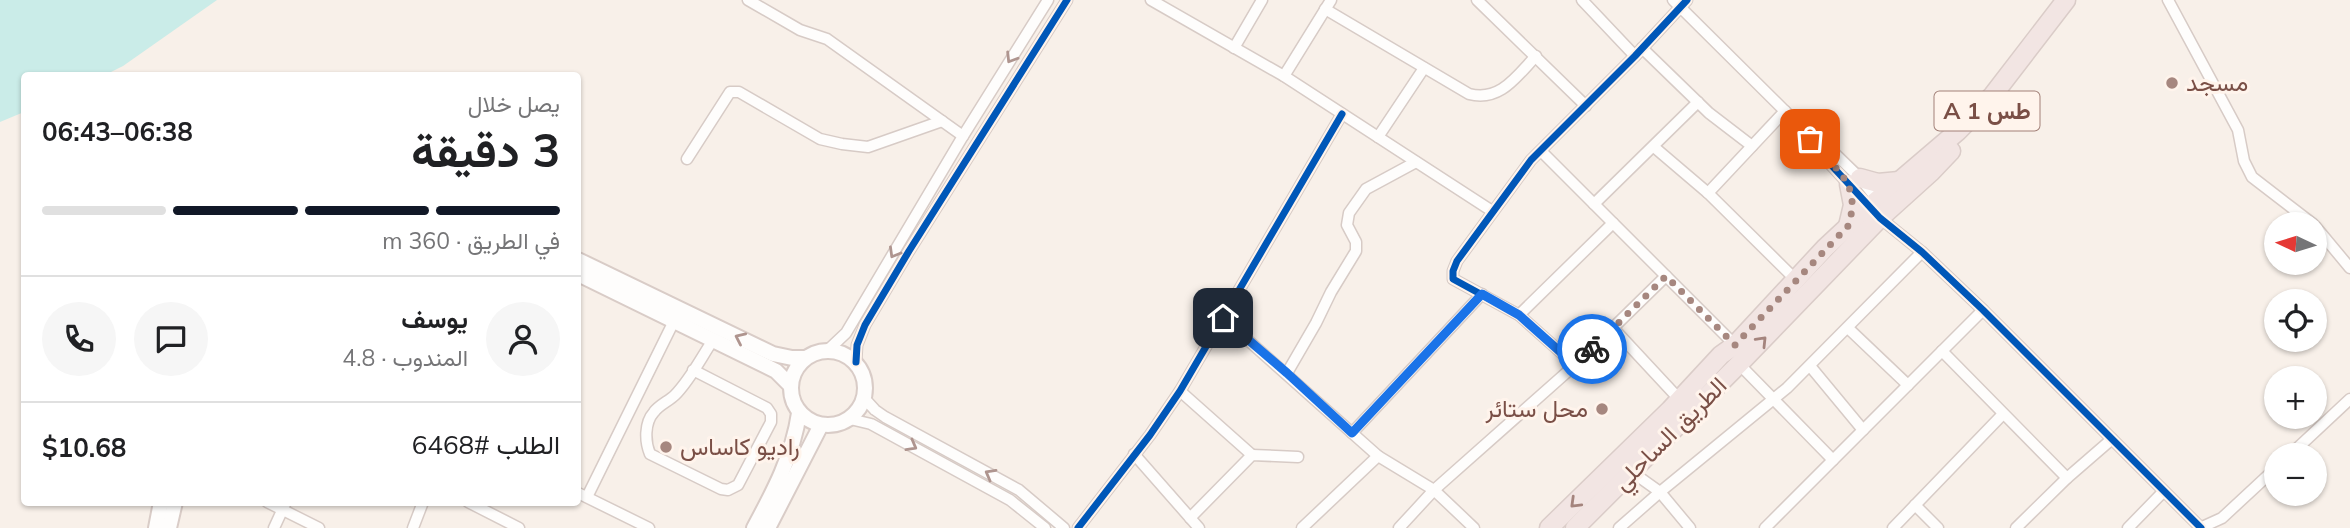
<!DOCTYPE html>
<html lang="ar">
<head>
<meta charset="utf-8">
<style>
  :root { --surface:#fff; --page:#f6f6f6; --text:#202124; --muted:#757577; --line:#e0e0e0; --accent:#111827 }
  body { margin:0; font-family:Mulish,Vazirmatn,sans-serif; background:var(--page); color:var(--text); direction:rtl; height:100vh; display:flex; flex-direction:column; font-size:26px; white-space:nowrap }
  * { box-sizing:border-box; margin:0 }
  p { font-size:23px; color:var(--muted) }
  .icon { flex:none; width:38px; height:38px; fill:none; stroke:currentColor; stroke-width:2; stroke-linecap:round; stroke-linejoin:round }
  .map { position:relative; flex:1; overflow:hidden; direction:ltr }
  .sheet { position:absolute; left:21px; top:72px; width:560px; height:434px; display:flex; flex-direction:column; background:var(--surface); border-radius:7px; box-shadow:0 2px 5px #0004; direction:rtl }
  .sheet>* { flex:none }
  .needle { width:46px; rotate:274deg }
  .buttons { position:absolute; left:2264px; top:212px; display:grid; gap:14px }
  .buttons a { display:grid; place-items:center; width:63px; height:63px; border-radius:50%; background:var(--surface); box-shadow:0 2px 5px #0004; font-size:35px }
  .pin { position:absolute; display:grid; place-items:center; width:60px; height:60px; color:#fff; margin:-30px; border-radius:14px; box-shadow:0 4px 10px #0006 }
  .courier { position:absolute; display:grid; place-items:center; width:70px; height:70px; margin:-35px; border:5px solid #1a73e8; border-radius:50%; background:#fff; color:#222; box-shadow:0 2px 9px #0007 }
  .overview em { font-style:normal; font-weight:700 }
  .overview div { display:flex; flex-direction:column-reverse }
  .overview { display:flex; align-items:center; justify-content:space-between; height:119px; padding:0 21px }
  h1 { font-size:46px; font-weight:700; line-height:52px }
  .bar { display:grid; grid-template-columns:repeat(4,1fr); gap:10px 7px; align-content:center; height:84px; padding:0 21px }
  .bar i { height:9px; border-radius:5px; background:var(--line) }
  .bar .on { background:var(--accent) }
  .bar p { grid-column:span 4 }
  .line { display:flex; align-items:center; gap:18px; padding:0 21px; border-top:2px solid var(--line) }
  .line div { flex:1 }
  .round { display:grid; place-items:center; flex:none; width:74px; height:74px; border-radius:37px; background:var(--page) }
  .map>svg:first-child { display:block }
  .water { fill:#caece8 }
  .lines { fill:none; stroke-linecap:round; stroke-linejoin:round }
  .street-casing { stroke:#d7cbc6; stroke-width:13 }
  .secondary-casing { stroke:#d9ccc7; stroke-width:18 }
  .highway-casing { stroke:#daccc8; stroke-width:21 }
  .street { stroke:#fefdfc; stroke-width:10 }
  .secondary { stroke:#fefdfc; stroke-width:14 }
  .highway { stroke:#f2e5e3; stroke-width:18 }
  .cycleway-casing { stroke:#fff4ec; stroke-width:11 }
  .cycleway { stroke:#0057b8; stroke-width:7 }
  .oneway { stroke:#af958f }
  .oneway2 { stroke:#a4847d }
  .done { stroke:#a6877f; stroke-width:7; stroke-dasharray:0 12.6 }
  .route { stroke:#1a73e8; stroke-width:9 }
  .poi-dot { fill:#a6877f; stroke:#fff4ec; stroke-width:2.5 }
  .labels { text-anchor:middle; stroke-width:6; stroke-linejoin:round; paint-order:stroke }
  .shield { fill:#fff4ec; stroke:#a28078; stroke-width:2 }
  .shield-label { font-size:23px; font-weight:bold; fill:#7a4f46 }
  .poi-label { font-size:24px; fill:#7a4f46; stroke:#fff4ec; text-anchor:start }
  .street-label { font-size:24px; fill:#7a4f46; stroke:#fff4ec }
</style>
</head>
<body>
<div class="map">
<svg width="2350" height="528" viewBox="0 0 2350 528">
  <rect width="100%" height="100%" fill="#f8f0e9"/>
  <!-- water -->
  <polygon class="water" points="0,0 217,0 123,66 105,75 24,75 24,112 0,122"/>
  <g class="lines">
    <defs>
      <g id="street">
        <polyline points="748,0 800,30 827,39 963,136"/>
        <polyline points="1151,0 1284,76 1492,211"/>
        <polyline points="1477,0 1586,106"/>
        <polyline points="1582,0 1635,56"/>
        <polyline points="1673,0 1798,124 1830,149 1860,178 1880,203"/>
        <polyline points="2168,0 2238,130 2244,161 2252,177 2313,224"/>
        <path d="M1325,9L1469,94C1500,102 1516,77 1536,56"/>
        <polyline points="1234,48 1262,0"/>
        <polyline points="1642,48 1709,113 1752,146"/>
        <polyline points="1284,76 1331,0"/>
        <polyline points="1798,124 1821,154 1880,218 1922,252 1983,310 2201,528"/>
        <polyline points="1378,137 1424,68"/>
        <polyline points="1654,147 1708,193 1796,280"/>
        <polyline points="1541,151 1735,345"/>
        <polyline points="687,159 730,92 739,92 820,139 842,144 868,147 942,121"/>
        <polyline points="1708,193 1785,111"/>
        <polyline points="1594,204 1698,102"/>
        <polyline points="2315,226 2350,268"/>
        <polyline points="1519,315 1613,223"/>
        <polyline points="1223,318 1378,456 1434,490 1474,528"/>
        <polyline points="1613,328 1680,400"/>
        <polyline points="1848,328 1908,385"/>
        <polyline points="828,350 846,333 963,136 1048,0"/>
        <polyline points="1942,351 2067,478 2112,439"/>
        <polyline points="856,362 857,345 865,325 909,251 1067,0"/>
        <polyline points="1739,364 1833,460"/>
        <polyline points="1575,365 1519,315 1453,279 1453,271 1457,261 1531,160 1635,56 1687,0"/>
        <polyline points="1810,366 1863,430"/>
        <path d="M693,370L767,408L771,414V422L738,485L728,490L721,489L650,454C645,442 644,423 654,412C659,405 669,401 675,395C690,380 701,358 713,340"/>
        <polyline points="1287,373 1316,323 1331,292 1356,251 1356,242 1347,225 1349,213 1366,189 1416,162"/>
        <polyline points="1180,391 1252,455"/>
        <polyline points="864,398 875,410 885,417 1019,490 1064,528"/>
        <polyline points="850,419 871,424 1010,500 1045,528"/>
        <polyline points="1352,433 1482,294"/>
        <polyline points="1134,454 1199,528"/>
        <polyline points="2290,455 2350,399"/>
        <polyline points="1632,472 1660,492 1690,528"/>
        <polyline points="578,493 649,528"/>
        <polyline points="587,497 674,321"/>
        <polyline points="267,502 319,528"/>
        <polyline points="468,502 519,528"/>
        <polyline points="1915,505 1938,528"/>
        <polyline points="1190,518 1252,455 1298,457"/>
        <polyline points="274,528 286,502"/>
        <polyline points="413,528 423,502"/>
        <polyline points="1078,528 1150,435 1180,391 1342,114"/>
        <polyline points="1302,528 1378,456"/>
        <polyline points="1399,528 1434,490 1575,365 1666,276"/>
        <polyline points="1619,528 1660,492 1787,388 1922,252"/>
        <polyline points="1765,528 1983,310"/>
        <polyline points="1893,528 2003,414"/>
        <polyline points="2016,528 2067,478"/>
        <polyline points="2128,528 2163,492"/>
        <polyline points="2200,528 2222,518 2277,467"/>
      </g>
      <g id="secondary">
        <polyline points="578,260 773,354 792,358 805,358"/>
        <polyline points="578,274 766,366 776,371 790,385"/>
        <circle cx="828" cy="388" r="37"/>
        <polyline points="156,528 161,502"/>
        <polyline points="169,528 175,502"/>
        <path d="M754,528C774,491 793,455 799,413"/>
        <polyline points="768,528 821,425"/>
      </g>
      <g id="highway">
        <polyline points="1860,178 1878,183 1899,181"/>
        <polyline points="1848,226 1853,205 1849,184"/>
        <polyline points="1549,528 1670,410 1721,355 1735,345 1825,248 1869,207 1958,131 1993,95 2066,0"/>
        <polyline points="1575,528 1739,364 1880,218 1931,172 1951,151"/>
      </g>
    </defs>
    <!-- street casing -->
    <use href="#street" class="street-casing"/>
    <!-- secondary casing -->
    <use href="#secondary" class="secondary-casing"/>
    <!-- highway casing -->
    <use href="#highway" class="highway-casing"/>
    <!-- street -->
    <use href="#street" class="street"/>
    <!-- secondary -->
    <use href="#secondary" class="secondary"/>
    <!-- highway -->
    <use href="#highway" class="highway"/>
    <defs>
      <g id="cycleway">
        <polyline points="1798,124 1821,154 1880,218 1922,252 1983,310 2201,528"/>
        <polyline points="856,362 857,345 865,325 909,251 1067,0"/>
        <polyline points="1575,365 1519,315 1453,279 1453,271 1457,261 1531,160 1635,56 1687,0"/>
        <polyline points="1078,528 1150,435 1180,391 1342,114"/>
      </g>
    </defs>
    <!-- cycleway casing -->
    <use href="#cycleway" class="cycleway-casing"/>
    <!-- cycleway -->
    <use href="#cycleway" class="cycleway"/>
  </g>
  <!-- one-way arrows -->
  <defs><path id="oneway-chevron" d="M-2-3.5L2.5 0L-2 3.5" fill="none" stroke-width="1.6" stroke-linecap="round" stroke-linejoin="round" transform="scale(1.75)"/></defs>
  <g class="oneway">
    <use href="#oneway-chevron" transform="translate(1011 58) rotate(122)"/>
    <use href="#oneway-chevron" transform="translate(894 253) rotate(120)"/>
    <use href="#oneway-chevron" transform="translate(740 338) rotate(-155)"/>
    <use href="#oneway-chevron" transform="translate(912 446) rotate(29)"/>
    <use href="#oneway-chevron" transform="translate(990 474) rotate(-151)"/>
  </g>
  <g class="oneway2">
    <use href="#oneway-chevron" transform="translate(1762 341) rotate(-46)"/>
    <use href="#oneway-chevron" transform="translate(1575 503) rotate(136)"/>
  </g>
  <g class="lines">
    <!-- done -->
    <path class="done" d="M1592,349L1666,276L1735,345L1848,226C1863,182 1834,170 1810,139"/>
    <!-- route -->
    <polyline class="route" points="1223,318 1287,373 1352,433 1482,294 1519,315 1575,365 1592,349"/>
  </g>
  <!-- markers -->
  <g class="poi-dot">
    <circle cx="2172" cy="83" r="7"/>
    <circle cx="1602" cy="409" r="7"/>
    <circle cx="666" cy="447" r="7"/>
  </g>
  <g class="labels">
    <!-- shield labels -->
    <rect class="shield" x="1934.5" y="91.5" width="105" height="39" rx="5"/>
    <g class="shield-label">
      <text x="1987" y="119">A 1 طس</text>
    </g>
    <!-- poi labels -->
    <g class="poi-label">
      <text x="2186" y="91">مسجد</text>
      <text x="1588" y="417" text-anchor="end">محل ستائر</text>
      <text x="680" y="455">راديو كاساس</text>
    </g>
    <!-- street labels -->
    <g class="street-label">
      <text transform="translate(1670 434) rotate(-45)" y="8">الطريق الساحلي</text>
    </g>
  </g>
</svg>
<div class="buttons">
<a><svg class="needle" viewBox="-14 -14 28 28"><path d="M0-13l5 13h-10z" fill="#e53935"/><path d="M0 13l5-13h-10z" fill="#757577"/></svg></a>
<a><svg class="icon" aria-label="locate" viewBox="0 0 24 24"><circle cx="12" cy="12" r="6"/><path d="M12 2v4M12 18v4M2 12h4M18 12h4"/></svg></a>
<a>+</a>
<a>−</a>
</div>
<div class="pin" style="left:1810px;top:139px;background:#ea580c"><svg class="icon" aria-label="bag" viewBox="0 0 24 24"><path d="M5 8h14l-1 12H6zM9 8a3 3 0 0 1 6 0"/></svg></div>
<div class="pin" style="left:1223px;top:318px;background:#1f2937"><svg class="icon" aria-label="home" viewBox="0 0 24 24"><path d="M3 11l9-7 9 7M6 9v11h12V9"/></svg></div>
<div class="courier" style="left:1592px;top:349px"><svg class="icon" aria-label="bike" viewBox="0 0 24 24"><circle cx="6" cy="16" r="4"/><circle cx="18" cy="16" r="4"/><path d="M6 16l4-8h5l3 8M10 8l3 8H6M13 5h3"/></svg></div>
<section class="sheet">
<div class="overview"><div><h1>3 دقيقة</h1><p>يصل خلال</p></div><em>06:38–06:43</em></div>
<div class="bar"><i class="on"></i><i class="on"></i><i class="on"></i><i></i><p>في الطريق · 360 m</p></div>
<div class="line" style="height:126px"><a class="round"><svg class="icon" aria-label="person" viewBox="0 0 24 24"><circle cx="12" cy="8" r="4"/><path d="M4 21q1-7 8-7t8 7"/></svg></a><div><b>يوسف</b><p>المندوب · 4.8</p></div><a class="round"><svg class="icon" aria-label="chat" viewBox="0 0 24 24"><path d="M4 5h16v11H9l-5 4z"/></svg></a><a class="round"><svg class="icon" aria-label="phone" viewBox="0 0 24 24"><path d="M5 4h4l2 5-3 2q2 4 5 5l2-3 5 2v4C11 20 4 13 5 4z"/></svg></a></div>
<div class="line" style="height:91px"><div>الطلب #6468</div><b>$10.68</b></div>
</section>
</div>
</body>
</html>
